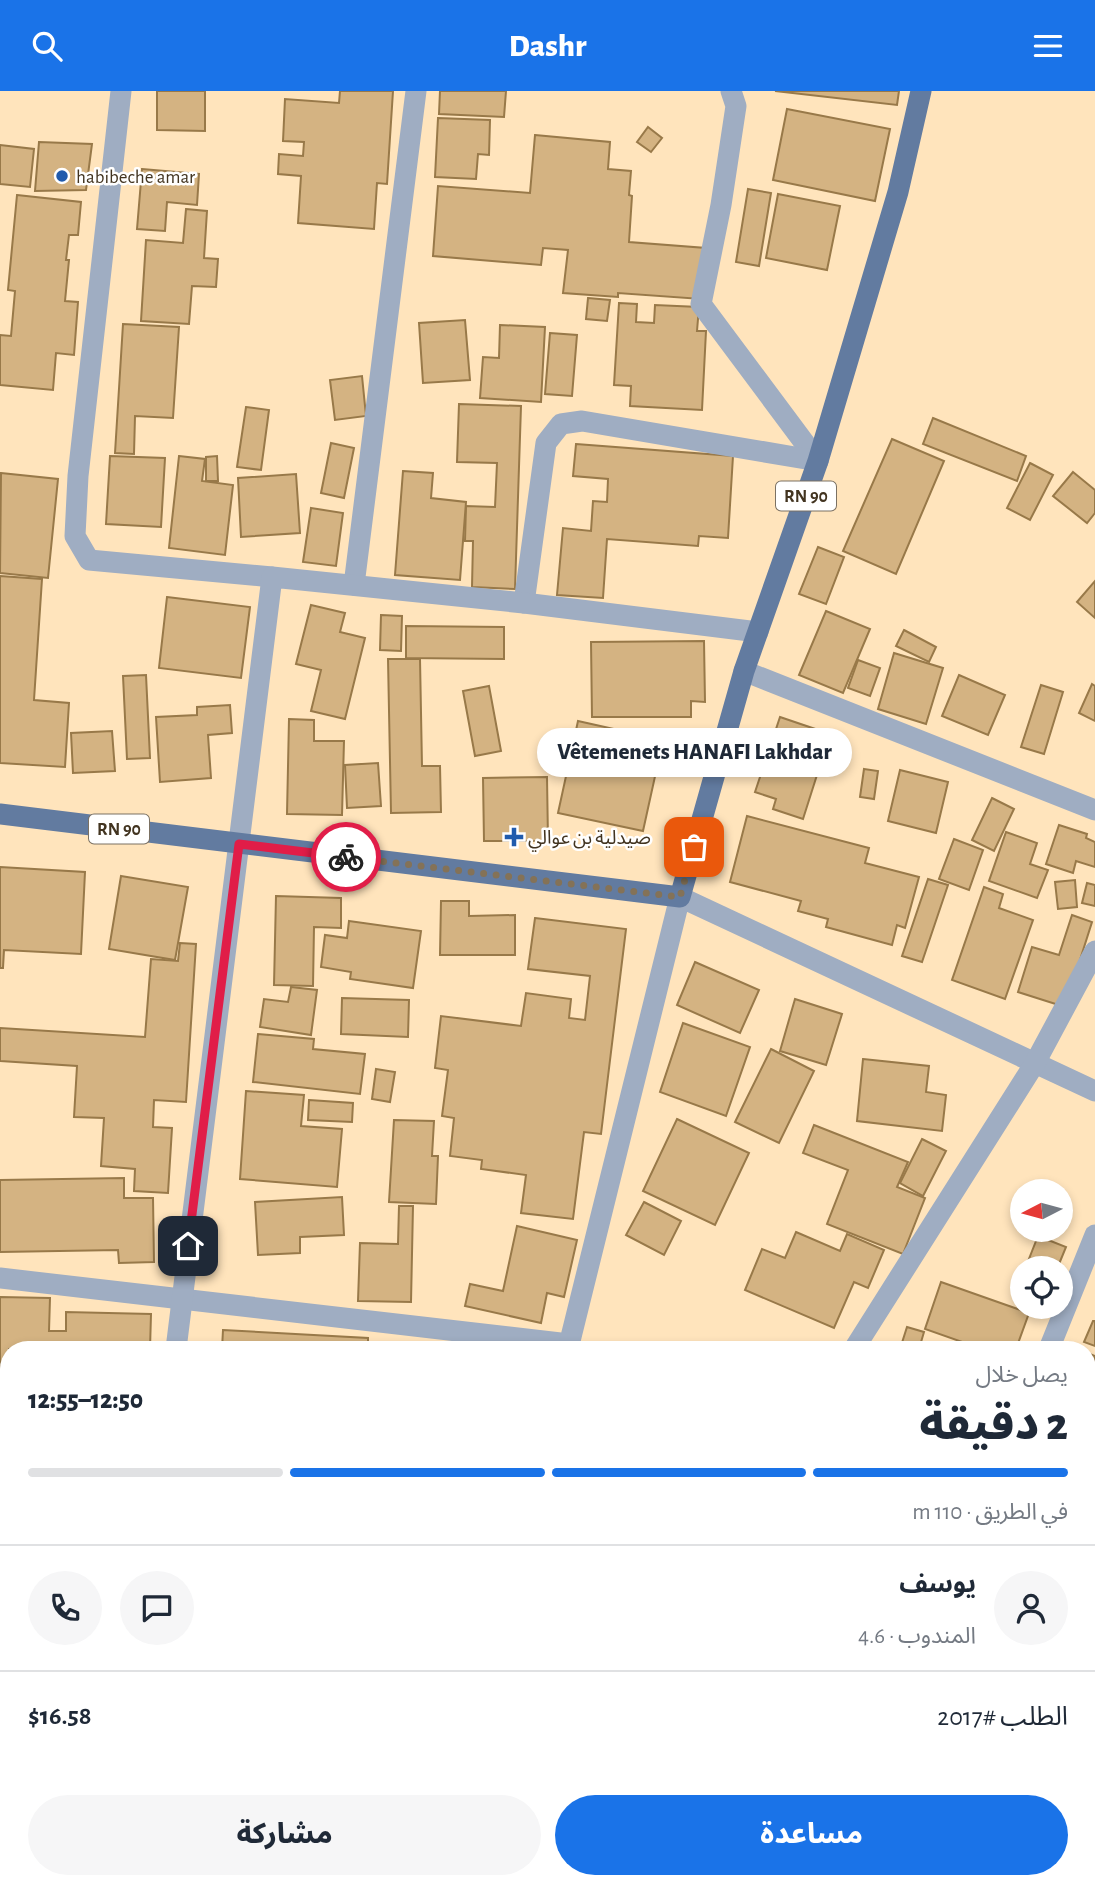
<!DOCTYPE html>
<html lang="ar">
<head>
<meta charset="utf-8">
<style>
  :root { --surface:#fff; --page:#f6f6f7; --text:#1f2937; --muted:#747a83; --line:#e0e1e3; --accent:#1a73e8 }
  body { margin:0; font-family:"Alegreya Sans","Noto Sans Arabic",sans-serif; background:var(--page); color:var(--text); direction:rtl; height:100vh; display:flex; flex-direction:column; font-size:26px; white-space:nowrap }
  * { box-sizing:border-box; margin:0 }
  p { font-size:23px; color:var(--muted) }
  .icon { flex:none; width:38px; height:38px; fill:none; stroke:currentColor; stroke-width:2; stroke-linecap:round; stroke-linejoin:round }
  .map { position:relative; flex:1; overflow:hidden; direction:ltr }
  .sheet { position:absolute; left:0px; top:1250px; width:1096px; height:548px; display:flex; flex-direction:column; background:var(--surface); border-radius:28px 28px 0 0; box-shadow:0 4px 10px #0003; direction:rtl }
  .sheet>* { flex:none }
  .needle { width:46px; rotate:264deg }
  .tools { position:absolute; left:1010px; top:1088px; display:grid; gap:14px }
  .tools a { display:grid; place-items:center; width:63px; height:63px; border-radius:50%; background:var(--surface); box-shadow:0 4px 10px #0003; font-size:35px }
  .pin { position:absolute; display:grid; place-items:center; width:60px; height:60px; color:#fff; margin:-30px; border-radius:14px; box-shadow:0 4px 10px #0006 }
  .courier { position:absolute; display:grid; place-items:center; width:70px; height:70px; margin:-35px; border:5px solid #e11d48; border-radius:50%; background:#fff; color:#222; box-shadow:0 2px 9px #0007 }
  .bubble { position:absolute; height:49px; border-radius:24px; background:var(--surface); box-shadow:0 4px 10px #0003; font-size:23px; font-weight:800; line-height:49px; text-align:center; direction:rtl }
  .overview em { font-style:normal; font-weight:800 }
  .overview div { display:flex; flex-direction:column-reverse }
  .overview { display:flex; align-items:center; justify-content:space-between; height:119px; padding:0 28px }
  h1 { font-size:46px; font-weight:800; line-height:52px }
  .bar { display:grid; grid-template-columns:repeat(4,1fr); gap:10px 7px; align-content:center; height:84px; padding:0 28px }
  .bar i { height:9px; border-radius:5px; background:var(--line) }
  .bar .active { background:var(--accent) }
  .bar p { grid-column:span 4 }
  .line { display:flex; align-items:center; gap:18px; padding:0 28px; border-top:2px solid var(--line) }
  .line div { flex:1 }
  .round { display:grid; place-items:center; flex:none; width:74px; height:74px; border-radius:37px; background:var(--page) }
  .action { display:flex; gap:14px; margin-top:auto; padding:14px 28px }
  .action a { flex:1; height:80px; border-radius:42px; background:var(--accent); color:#fff; font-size:28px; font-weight:800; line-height:80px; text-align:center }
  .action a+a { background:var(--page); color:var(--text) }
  header { display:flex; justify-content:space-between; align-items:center; height:91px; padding:0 28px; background:var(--accent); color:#fff; font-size:32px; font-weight:800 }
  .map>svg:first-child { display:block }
  .built { fill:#fcd69d }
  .building { fill:#d4b382; stroke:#987949; stroke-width:2 }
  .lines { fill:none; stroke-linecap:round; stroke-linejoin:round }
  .street { stroke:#9fadc2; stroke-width:21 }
  .primary { stroke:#627ba0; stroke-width:21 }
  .done { stroke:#847257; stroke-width:7; stroke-dasharray:0 12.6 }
  .route { stroke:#e11d48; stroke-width:9 }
  .poi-dot { fill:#205bad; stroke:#fff; stroke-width:2.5 }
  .labels { text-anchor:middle; stroke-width:5; stroke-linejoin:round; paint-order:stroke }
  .shield { fill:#fff; stroke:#7b7163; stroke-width:2 }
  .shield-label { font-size:18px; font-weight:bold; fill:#423420 }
  .poi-label { font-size:19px; fill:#423420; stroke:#fff; text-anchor:start }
</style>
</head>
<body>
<header><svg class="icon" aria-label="menu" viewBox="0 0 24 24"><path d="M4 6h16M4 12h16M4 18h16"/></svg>Dashr<svg class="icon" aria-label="search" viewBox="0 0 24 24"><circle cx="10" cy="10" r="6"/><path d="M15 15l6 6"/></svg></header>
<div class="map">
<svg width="1095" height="1797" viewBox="0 0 1095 1797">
  <rect width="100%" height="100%" fill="#ffe4bc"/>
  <!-- built -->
  <polygon class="built" points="38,1788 450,1788 463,1797 35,1797"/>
  <!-- building -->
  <g class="building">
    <polygon points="157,0 205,0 205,40 157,39"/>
    <polygon points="340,0 393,0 387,93 377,92 374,138 298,132 301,85 278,83 279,63 303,65 304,51 283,50 285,8 339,12"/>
    <polygon points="440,0 506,0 504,26 439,23"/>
    <polygon points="775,0 899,0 897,14"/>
    <polygon points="787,18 890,38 875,110 773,89"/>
    <polygon points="438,27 490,29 489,64 478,63 476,88 435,86"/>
    <polygon points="648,36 662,47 651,61 637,51"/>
    <polygon points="535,44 610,51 608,78 631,80 629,104 632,105 629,151 706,157 701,208 618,202 618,206 563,202 568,159 543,157 541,174 433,165 438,95 530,102"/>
    <polygon points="39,51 92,53 86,99 35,100"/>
    <polygon points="0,54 34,58 30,96 0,93"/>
    <polygon points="142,78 199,83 197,114 167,111 165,140 137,138"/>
    <polygon points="748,98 771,102 759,175 736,171"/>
    <polygon points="778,103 840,115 827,179 766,167"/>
    <polygon points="17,104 81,111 78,144 69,144 66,169 69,169 65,210 78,211 74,264 56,262 53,299 0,294 0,244 11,245 15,200 8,199"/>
    <polygon points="186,118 207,120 204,167 218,168 216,196 192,195 189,233 141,230 146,149 183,152"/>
    <polygon points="588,207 610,209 607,230 586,228"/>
    <polygon points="619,212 637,213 636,231 654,232 655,214 699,216 697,240 706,240 702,319 630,315 631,295 614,294"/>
    <polygon points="465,229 470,289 423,292 419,232"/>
    <polygon points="123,233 179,236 173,327 135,325 134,363 115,362"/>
    <polygon points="500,234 545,236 541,311 480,307 483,266 499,267"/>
    <polygon points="550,242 577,244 572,305 545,303"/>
    <polygon points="362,285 366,325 335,329 330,289"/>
    <polygon points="459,313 521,315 515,498 472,496 473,450 465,450 466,415 495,416 497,372 457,371"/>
    <polygon points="246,316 269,319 261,379 237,376"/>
    <polygon points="933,327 1026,365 1017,390 923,353"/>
    <polygon points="892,348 944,370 896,483 843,460"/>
    <polygon points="331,352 354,357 344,407 321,402"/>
    <polygon points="576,353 733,365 728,447 699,445 698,455 607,448 603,507 557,504 563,437 591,440 593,410 607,411 608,388 573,385"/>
    <polygon points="110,365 165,367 161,436 106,433"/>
    <polygon points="179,365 205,368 202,390 233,394 225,464 169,457"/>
    <polygon points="217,365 218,390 206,390 206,366"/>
    <polygon points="1030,372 1053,384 1030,429 1007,417"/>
    <polygon points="403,380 433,382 431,407 466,411 460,489 395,484"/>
    <polygon points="1073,381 1095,399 1095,422 1087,432 1053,405"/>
    <polygon points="1,382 58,388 48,487 0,482"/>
    <polygon points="296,383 300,442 241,446 238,387"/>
    <polygon points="311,417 343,422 336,475 303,471"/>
    <polygon points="818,456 844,466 826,513 799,503"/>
    <polygon points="0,485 42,488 34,609 69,612 65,676 0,672"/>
    <polygon points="1095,490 1095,527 1077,511"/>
    <polygon points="167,506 250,516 241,587 159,577"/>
    <polygon points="311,514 345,522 340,541 365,547 345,628 311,620 321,579 296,573"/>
    <polygon points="826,520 870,538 843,602 799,584"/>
    <polygon points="381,524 402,525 401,560 380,559"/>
    <polygon points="406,535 504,536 504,568 406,567"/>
    <polygon points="904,539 936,556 929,571 896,555"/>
    <polygon points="704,550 705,611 691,610 691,626 592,626 591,551"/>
    <polygon points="894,562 943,577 926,633 878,618"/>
    <polygon points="388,568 420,568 422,675 440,675 441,721 391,722"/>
    <polygon points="858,569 880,577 870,605 848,597"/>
    <polygon points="146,584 150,667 127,668 123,585"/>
    <polygon points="959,584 1005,604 988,644 942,625"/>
    <polygon points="1092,593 1095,595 1095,630 1079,622"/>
    <polygon points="1041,594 1063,601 1044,663 1021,656"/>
    <polygon points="489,595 501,660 475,665 463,600"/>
    <polygon points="230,614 232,642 208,644 211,687 160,691 156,626 197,624 197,616"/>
    <polygon points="780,626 830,643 803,728 773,718 776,708 755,701"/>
    <polygon points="289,628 314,629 314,650 344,650 342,724 287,723"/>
    <polygon points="578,630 663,649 643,740 558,722"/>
    <polygon points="112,640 115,680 73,682 71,642"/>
    <polygon points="378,672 381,715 347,717 345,674"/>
    <polygon points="864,678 878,680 874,708 860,706"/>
    <polygon points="900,679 948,691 936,742 888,730"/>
    <polygon points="547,686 548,750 484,750 483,687"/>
    <polygon points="992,707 1014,718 994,760 972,749"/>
    <polygon points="747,725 869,757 865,772 919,786 905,837 897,834 892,854 826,836 828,828 798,820 801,810 730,791"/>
    <polygon points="1059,734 1087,743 1086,747 1095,751 1095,776 1076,770 1073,782 1046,773"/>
    <polygon points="1006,741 1037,752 1030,773 1048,779 1037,807 989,790"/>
    <polygon points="954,748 983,759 969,799 939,788"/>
    <polygon points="0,776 85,781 81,863 4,859 3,877 0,877"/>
    <polygon points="121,785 188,796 175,869 109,858"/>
    <polygon points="928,788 948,794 922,871 902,865"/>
    <polygon points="1075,789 1077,816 1058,818 1055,791"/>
    <polygon points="1087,792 1095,794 1095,815 1082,812"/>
    <polygon points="984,796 1003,803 999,817 1033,829 1005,908 952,889"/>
    <polygon points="276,805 341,807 341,837 314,836 313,895 274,894"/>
    <polygon points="441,810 469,810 469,825 515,824 515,864 440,864"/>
    <polygon points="1072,824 1092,831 1065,916 1018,901 1032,856 1059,864"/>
    <polygon points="535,827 626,838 601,1043 584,1041 573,1128 521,1122 526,1084 481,1078 482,1069 450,1065 454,1027 442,1025 448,979 435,977 441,925 521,935 526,902 571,908 569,927 585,929 590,885 528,878"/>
    <polygon points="349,830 421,840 413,897 350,888 351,881 321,876 325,844 347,847"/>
    <polygon points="180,852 196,853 186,1011 154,1009 153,1036 172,1037 168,1102 134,1100 135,1078 101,1075 104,1027 74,1026 77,975 0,970 0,937 145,946 151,868 178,870"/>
    <polygon points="695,871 759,899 740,942 677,914"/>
    <polygon points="291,896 317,899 311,944 260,936 264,908 288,911"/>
    <polygon points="342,907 409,909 408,946 341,943"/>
    <polygon points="795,908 842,923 826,974 780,960"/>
    <polygon points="683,932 750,956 726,1025 660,1001"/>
    <polygon points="258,943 314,948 313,958 365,963 360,1003 253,991"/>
    <polygon points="771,958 814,980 779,1052 735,1031"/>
    <polygon points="863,968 929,975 926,1001 946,1004 942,1040 857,1030"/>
    <polygon points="376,978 395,981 390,1011 372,1008"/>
    <polygon points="246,1000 304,1004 301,1035 342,1038 337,1096 240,1088"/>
    <polygon points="309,1009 353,1012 352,1031 308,1029"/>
    <polygon points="677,1028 749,1062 715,1134 643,1100"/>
    <polygon points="394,1029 434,1030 432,1065 438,1065 436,1113 389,1111"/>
    <polygon points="814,1034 908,1071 897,1096 925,1107 903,1163 827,1133 848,1079 803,1062"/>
    <polygon points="922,1048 946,1060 923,1105 900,1092"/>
    <polygon points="124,1087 124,1107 153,1107 154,1171 119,1172 118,1159 0,1161 0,1089"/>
    <polygon points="342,1106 344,1144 300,1146 300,1162 258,1164 255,1111"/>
    <polygon points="644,1111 681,1130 664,1164 626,1144"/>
    <polygon points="399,1115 413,1115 411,1211 358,1210 360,1152 398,1153"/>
    <polygon points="517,1135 577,1149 564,1206 547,1202 541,1232 465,1215 470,1193 503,1200"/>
    <polygon points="796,1141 840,1160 847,1143 884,1159 868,1197 854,1191 834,1237 745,1199 762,1158 785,1167"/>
    <polygon points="1038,1145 1066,1156 1057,1178 1025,1178"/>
    <polygon points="941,1191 1029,1222 1016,1258 982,1258 925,1238"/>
    <polygon points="0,1206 50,1207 49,1240 66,1240 66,1221 151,1223 150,1258 9,1258 9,1289 0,1289"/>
    <polygon points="1093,1230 1095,1230 1095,1255 1084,1251"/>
    <polygon points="907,1236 924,1241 919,1258 900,1258"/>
    <polygon points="223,1239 368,1247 368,1258 222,1258"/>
    <polygon points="1087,1262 1095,1265 1095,1370 1091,1368 1087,1383"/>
    <polygon points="0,1298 9,1299 9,1409 0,1409"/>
    <polygon points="0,1464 9,1465 9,1586 0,1585"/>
    <polygon points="1087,1559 1095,1562 1095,1624 1087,1622"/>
    <polygon points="1089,1760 1095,1763 1095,1797 1076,1797 1079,1788 1087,1788 1087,1767"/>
    <polygon points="48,1788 128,1788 125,1797 45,1797"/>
    <polygon points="272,1788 424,1788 421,1797 272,1797"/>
    <polygon points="583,1788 629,1788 626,1797 604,1797"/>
    <polygon points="832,1788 889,1788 887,1797 829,1797"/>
    <polygon points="898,1788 918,1792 917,1797 896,1797"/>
    <polygon points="966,1788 1043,1788 1040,1797 963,1797"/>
  </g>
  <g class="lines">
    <!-- street -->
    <g class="street">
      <polyline points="121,0 78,385 75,445 89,469 272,486"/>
      <polyline points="731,0 736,15 721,114 701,213 818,370"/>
      <polyline points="354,494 416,0"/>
      <polyline points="524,512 546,352 561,333 582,330 818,370"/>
      <polyline points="744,580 1095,719"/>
      <polyline points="0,1187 569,1253"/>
      <polyline points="176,1258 272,486 524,512 758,541"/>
      <polyline points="568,1258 680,806 1095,1000"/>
      <polyline points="854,1258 1035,972 1095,860"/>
      <polyline points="1049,1258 1095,1144"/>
      <polyline points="0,1434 9,1435"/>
      <polyline points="0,1638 1,1639"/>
      <polyline points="1087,1714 1095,1695"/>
      <polyline points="0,1717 9,1707"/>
      <polyline points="542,1788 543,1797"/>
      <polyline points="803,1797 807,1788"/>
      <polyline points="1050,1797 1054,1788"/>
    </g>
    <!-- primary -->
    <polyline class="primary" points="0,723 680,806 744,580 818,370 898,101 921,0"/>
  </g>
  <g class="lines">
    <!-- done -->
    <polyline class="done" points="346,766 680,806 694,756"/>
    <!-- route -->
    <polyline class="route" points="188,1155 239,753 346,766"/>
  </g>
  <!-- markers -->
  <g class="poi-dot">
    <circle cx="62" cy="85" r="7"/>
    <path d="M510.5 735.5h7v7h7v7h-7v7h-7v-7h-7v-7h7z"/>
  </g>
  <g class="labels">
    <!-- shield labels -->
    <g class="shield">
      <rect x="776" y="390.5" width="60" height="29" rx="5"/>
      <rect x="89" y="723.5" width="60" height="29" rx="5"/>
    </g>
    <g class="shield-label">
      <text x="806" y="411">RN 90</text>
      <text x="119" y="744">RN 90</text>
    </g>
    <!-- poi labels -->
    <g class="poi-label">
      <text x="76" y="92">habibeche amar</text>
      <text x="528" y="753">صيدلية بن عوالي</text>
    </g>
  </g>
</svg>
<div class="tools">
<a><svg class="needle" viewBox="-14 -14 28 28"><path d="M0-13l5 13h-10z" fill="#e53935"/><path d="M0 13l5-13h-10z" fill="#747a83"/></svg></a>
<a><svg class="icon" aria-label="locate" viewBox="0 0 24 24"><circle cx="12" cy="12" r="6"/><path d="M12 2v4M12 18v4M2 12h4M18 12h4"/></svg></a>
</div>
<div class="pin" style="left:694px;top:756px;background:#ea580c"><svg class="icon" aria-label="bag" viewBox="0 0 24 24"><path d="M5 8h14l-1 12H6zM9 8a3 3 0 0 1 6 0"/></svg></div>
<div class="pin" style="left:188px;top:1155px;background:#1f2937"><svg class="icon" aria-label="home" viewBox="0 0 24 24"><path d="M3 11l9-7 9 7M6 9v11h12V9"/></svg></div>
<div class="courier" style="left:346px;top:766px"><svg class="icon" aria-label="bike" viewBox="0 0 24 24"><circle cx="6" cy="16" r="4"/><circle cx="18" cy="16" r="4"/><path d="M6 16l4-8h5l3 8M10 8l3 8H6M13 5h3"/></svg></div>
<div class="bubble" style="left:537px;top:637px;width:315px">Vêtemenets HANAFI Lakhdar</div>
<section class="sheet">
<div class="overview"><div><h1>2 دقيقة</h1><p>يصل خلال</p></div><em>12:50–12:55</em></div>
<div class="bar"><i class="active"></i><i class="active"></i><i class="active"></i><i></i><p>في الطريق · 110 m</p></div>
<div class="line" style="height:126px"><a class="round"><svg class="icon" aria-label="person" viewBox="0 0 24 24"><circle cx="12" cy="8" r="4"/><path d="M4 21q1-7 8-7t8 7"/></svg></a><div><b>يوسف</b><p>المندوب · 4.6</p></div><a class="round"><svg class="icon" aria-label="chat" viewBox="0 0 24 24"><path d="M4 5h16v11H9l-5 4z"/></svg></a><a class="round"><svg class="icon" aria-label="phone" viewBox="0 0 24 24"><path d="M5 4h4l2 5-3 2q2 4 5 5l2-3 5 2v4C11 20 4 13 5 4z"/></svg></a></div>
<div class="line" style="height:91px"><div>الطلب #2017</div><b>$16.58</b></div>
<div class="action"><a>مساعدة</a><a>مشاركة</a></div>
</section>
</div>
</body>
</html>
